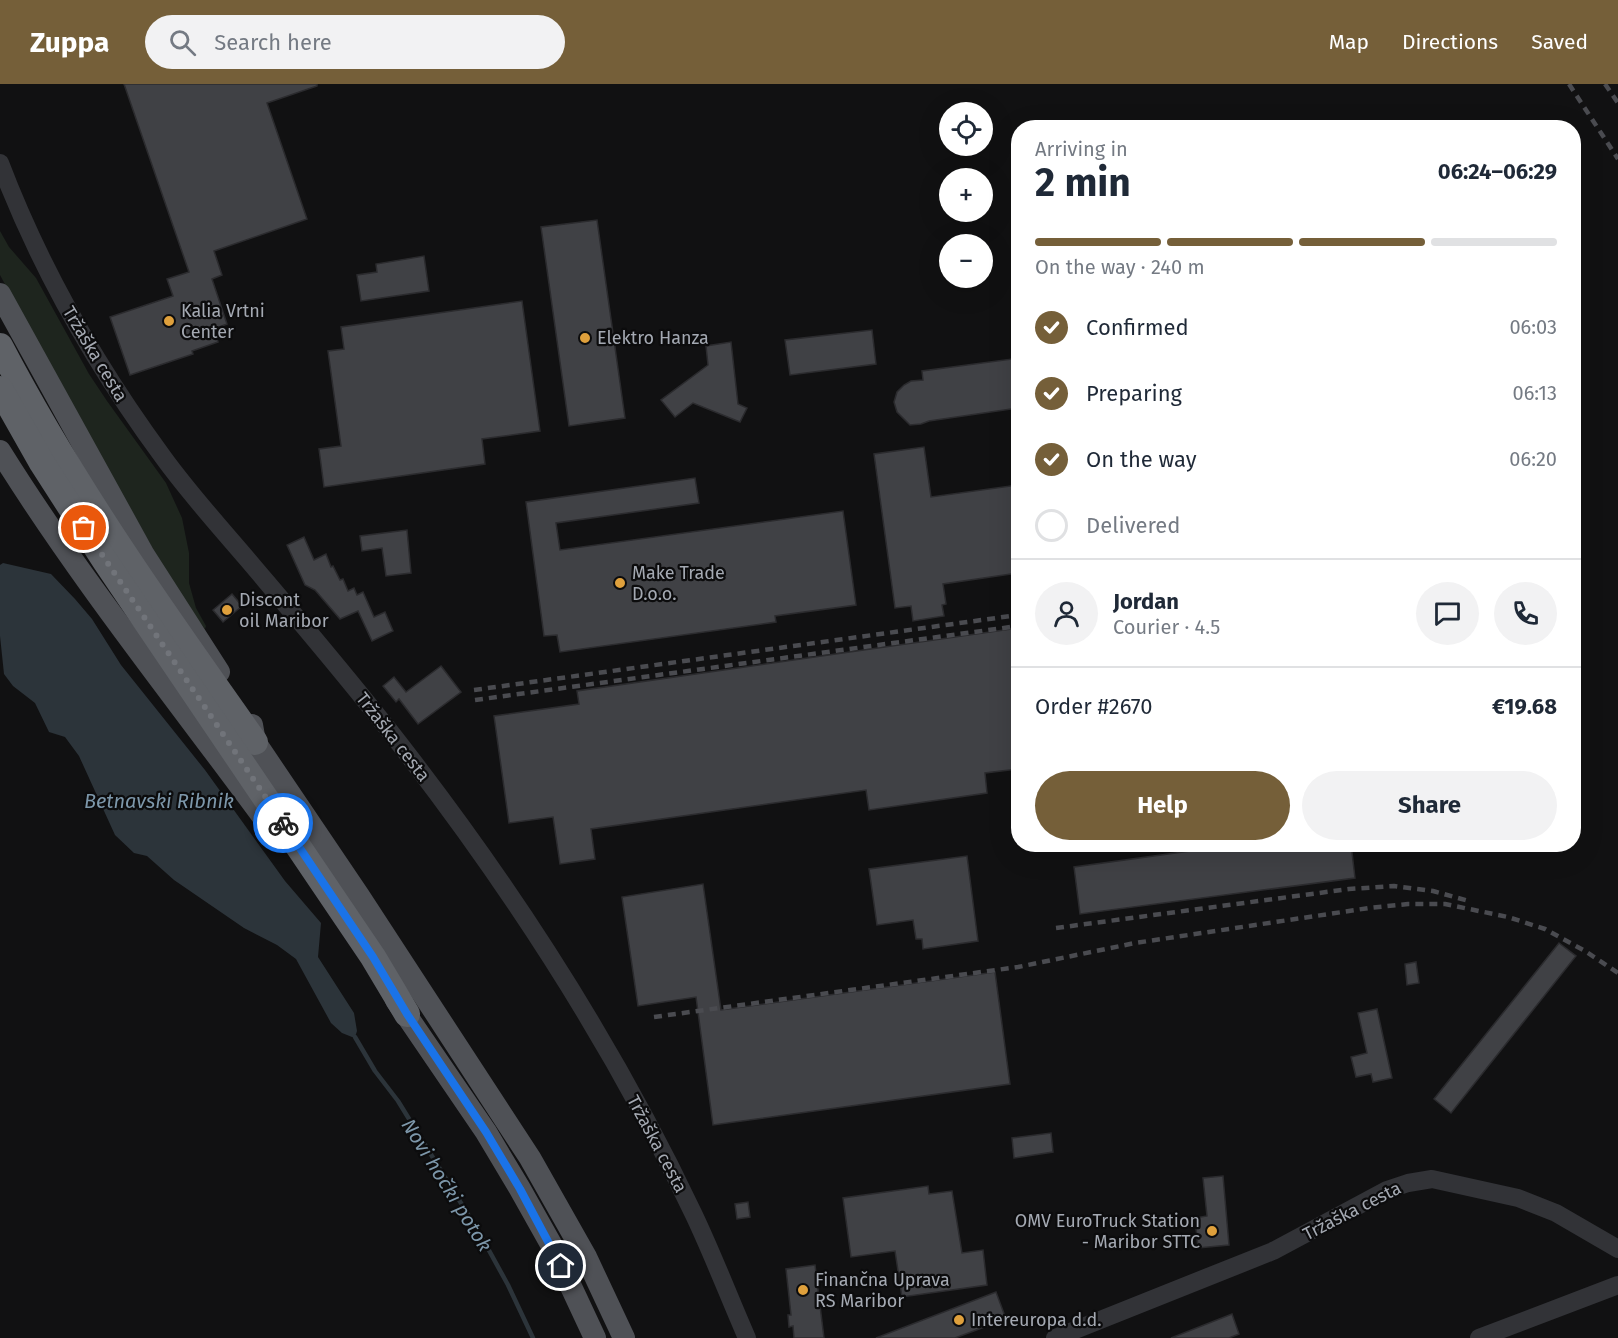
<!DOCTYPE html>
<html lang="en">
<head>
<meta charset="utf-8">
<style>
  :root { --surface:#fff; --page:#f2f2f3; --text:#1f2937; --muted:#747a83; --line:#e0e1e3; --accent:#755f39 }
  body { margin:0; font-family:"Fira Sans",sans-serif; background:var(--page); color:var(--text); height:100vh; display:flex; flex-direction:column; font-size:22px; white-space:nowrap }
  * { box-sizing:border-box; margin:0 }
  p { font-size:20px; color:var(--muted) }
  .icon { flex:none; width:33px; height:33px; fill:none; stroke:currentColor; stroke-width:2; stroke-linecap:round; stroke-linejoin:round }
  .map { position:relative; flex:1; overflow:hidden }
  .panel { position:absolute; left:1011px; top:36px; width:570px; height:732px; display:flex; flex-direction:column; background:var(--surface); border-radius:24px; box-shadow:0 6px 24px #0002 }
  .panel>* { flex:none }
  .tools { position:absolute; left:939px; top:18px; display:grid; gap:12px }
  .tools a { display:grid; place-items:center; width:54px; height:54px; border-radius:50%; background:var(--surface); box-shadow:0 6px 24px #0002; font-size:30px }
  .pin { position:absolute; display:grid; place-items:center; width:51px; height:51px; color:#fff; margin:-26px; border:3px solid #fff; border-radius:50%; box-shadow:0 2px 6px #0007 }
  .courier { position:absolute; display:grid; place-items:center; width:60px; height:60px; margin:-30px; border:4px solid #1a73e8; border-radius:50%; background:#fff; color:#222; box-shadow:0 2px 8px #0007 }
  .head em { font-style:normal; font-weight:700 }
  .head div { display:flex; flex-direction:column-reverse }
  .head { display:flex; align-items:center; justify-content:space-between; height:102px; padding:0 24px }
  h1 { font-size:39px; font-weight:700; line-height:45px }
  .bar { display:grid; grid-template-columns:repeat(4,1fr); gap:9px 6px; align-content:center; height:72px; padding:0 24px }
  .bar i { height:8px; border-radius:4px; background:var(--line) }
  .bar .current { background:var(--accent) }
  .bar p { grid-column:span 4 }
  .line { display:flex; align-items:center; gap:15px; padding:0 24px; border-top:2px solid var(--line) }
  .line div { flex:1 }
  .round { display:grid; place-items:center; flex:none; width:63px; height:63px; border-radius:32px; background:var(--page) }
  ol { padding:0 24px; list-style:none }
  li { display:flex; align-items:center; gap:18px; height:66px }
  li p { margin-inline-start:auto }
  li .icon { padding:6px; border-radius:50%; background:var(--accent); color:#fff; stroke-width:4 }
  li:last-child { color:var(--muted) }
  li i { width:33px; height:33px; border:3px solid var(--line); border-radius:50% }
  .button { display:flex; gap:12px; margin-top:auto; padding:12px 24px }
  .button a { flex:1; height:69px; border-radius:36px; background:var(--accent); color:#fff; font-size:24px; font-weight:700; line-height:69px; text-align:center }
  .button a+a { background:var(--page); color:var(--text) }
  header { display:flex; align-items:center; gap:36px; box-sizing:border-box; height:84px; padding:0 30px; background:var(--accent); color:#fff }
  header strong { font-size:28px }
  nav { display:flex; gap:33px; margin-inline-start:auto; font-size:21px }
  .search { width:420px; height:54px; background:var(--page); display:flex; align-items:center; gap:15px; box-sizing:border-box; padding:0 21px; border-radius:33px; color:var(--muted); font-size:22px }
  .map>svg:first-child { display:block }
  .green { fill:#1e251e }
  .water { fill:#2c343a }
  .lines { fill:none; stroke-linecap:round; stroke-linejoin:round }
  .stream { stroke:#2c343a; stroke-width:4.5 }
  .building { fill:#404145; stroke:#2b2b2e; stroke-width:1.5 }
  .minor { stroke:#323337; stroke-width:18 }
  .major { stroke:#4f5156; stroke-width:22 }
  .highway { stroke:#5f6267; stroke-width:26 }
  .rail { stroke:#4a4b50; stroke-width:4.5; stroke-dasharray:8 6; stroke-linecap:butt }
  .done { stroke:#71747a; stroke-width:6; stroke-dasharray:0 10.8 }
  .route { stroke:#1a73e8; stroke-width:8 }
  .poi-dot { fill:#dfa03c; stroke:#0c0c0d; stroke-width:2 }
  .labels { text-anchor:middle; stroke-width:4.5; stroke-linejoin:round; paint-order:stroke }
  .poi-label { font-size:18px; fill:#a4a9b2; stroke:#0c0c0d; text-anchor:start }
  .street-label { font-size:18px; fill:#a4a9b2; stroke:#0c0c0d }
  .water-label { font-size:20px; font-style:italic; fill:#7d97aa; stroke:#0c0c0d }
</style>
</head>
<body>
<header>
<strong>Zuppa</strong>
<div class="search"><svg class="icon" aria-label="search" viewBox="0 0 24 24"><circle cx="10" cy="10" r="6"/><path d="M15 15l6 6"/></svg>Search here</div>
<nav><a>Map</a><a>Directions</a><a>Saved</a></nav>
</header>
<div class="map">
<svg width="1618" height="1254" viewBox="0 0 1618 1254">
  <rect width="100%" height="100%" fill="#111112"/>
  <!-- green -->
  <polygon class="green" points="0,147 9,163 36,194 89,290 107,317 166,399 182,434 189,469 189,499 196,524 206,542 205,545 183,517 57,298 0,191"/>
  <!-- water -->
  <polygon class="water" points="3,479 51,490 75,515 92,535 121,581 205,686 285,797 321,839 318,873 354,929 357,947 355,953 352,953 342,949 331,939 296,875 277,861 244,844 174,796 147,772 134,769 115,751 79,672 65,653 49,648 35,619 13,602 4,590 0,552 0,481"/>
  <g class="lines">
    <!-- stream -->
    <polyline class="stream" points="355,953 375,987 398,1017 480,1150 508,1201 533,1254"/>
  </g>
  <!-- building -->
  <g class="building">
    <polygon points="124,0 317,0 317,2 267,19 307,135 214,167 222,191 212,195 227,240 214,245 218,258 192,267 193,270 130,291 110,233 173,212 167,195 189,188"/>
    <polygon points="597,136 625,334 569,342 541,143"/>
    <polygon points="424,172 429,207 361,217 357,191 377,188 376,180"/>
    <polygon points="522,217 540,347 482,355 485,380 324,403 319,365 341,362 328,267 344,265 341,243"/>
    <polygon points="872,246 876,280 790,291 785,256"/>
    <polygon points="731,258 738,320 747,324 740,338 693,319 675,333 661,316 708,281 706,262"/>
    <polygon points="1012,275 1013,286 1018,285 1018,324 929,337 921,340 910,341 897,328 894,318 897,308 904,301 911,297 923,296 922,287"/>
    <polygon points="924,363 931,413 1018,401 1018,489 943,500 946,520 942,521 944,532 913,537 911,522 895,524 874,370"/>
    <polygon points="695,394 699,419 556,439 560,466 843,427 856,521 775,532 776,538 560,568 557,551 544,552 526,418"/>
    <polygon points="407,446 411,489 386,492 382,464 362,467 360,452"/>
    <polygon points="304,453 314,476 326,470 331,483 333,482 340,496 343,495 348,507 354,504 357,511 363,508 374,533 385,528 393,547 372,557 358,527 340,535 315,506 305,501 287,461"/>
    <polygon points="232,510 242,522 223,538 213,526"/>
    <polygon points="1018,544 1018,685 985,689 987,709 869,726 866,706 591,745 595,775 560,780 553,733 509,739 494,632 579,620 577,607"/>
    <polygon points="441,582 461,608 418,640 399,615 396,618 383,602 394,593 406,608"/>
    <polygon points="1241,760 1351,760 1355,794 1080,830 1074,783"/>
    <polygon points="967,772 978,857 923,865 922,855 916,855 913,836 877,841 869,785"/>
    <polygon points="703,800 721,926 995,888 1010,1000 713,1041 696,913 638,922 622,813"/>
    <polygon points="1559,859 1576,872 1451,1029 1434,1015"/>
    <polygon points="1416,878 1419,899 1407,901 1405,880"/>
    <polygon points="1377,925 1392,994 1373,998 1371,990 1356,993 1351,973 1367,969 1358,929"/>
    <polygon points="1051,1049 1053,1068 1014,1074 1012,1054"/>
    <polygon points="1223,1092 1229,1161 1198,1164 1195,1134 1207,1132 1203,1094"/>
    <polygon points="928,1102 929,1110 952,1107 962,1169 983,1166 987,1201 902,1213 895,1167 851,1173 843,1114"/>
    <polygon points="748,1118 750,1133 737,1135 735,1120"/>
    <polygon points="815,1181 824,1254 794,1254 793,1242 789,1243 788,1231 791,1231 786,1185"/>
    <polygon points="996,1208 1006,1235 955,1254 876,1254"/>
    <polygon points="1232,1230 1239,1250 1229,1254 1171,1254"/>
  </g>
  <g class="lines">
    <!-- minor -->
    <g class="minor">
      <path d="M0,79C40,184 96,282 163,373C189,409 219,442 248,476C303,541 358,605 409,672C519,815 617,968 694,1131C713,1171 729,1213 747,1254"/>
      <polyline points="1055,1254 1273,1167 1387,1106 1408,1099 1432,1095 1518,1114 1556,1129 1618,1165"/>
      <polyline points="1479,1254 1618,1201"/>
    </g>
    <!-- major -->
    <g class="major">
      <polyline points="0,210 144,471 219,588"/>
      <path d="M0,367C83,500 182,622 274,748"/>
      <polyline points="252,641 255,658 359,812 530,1074 586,1173 624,1254"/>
      <polyline points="396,916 486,1048 520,1105 552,1162 595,1254"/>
    </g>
    <!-- highway -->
    <g class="highway">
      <path d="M0,262C73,402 164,530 255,658"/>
      <polyline points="0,305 42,379 105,477 373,873 407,930"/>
    </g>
    <!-- rail -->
    <g class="rail">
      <polyline points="1569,0 1618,75"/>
      <polyline points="1605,0 1618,19"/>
      <polyline points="474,606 1018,531"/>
      <polyline points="475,616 1018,542"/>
      <polyline points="1056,844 1349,805 1394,802 1433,807 1469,817"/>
      <polyline points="654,933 1018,883 1135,859 1369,824 1408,820 1445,820 1508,833 1545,845 1585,867 1618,889"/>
    </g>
  </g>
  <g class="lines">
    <!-- done -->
    <polyline class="done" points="84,444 283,739"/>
    <!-- route -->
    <polyline class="route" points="283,739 373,873 407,930 486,1048 520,1105 561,1182"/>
  </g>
  <!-- markers -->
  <g class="poi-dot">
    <circle cx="169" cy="237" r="6"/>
    <circle cx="585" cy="254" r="6"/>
    <circle cx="620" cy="499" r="6"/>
    <circle cx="227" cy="526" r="6"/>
    <circle cx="1212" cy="1147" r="6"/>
    <circle cx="803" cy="1206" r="6"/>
    <circle cx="959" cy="1236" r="6"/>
  </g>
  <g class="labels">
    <!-- poi labels -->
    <g class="poi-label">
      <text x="181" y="233">Kalia Vrtni<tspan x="181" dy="21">Center</tspan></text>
      <text x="597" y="260">Elektro Hanza</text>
      <text x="632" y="495">Make Trade<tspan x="632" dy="21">D.o.o.</tspan></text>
      <text x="239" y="522">Discont<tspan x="239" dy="21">oil Maribor</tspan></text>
      <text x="1200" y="1143" text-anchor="end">OMV EuroTruck Station<tspan x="1200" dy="21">- Maribor STTC</tspan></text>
      <text x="815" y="1202">Finančna Uprava<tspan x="815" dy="21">RS Maribor</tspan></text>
      <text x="971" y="1242">Intereuropa d.d.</text>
    </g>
    <!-- street labels -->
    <g class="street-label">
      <text transform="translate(95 270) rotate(59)" y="6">Tržaška cesta</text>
      <text transform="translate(393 653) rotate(52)" y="6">Tržaška cesta</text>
      <text transform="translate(657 1060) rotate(62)" y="6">Tržaška cesta</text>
      <text transform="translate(1352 1127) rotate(-27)" y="6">Tržaška cesta</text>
    </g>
    <!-- water labels -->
    <g class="water-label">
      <text x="159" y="724">Betnavski Ribnik</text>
      <text transform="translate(447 1101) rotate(58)" y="7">Novi hočki potok</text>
    </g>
  </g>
</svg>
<div class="tools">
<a><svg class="icon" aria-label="locate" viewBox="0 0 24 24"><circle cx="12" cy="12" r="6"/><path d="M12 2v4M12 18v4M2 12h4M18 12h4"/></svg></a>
<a>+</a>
<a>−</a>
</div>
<div class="pin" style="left:84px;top:444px;background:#ea580c"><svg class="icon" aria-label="bag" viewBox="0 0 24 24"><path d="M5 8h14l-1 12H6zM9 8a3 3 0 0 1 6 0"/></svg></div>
<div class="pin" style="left:561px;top:1182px;background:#1f2937"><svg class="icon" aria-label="home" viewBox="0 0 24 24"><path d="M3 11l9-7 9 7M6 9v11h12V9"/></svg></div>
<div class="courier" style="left:283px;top:739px"><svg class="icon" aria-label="bike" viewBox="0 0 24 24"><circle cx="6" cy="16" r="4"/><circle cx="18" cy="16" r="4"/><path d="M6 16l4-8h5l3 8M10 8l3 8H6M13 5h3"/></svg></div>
<section class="panel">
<div class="head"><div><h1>2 min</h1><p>Arriving in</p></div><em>06:24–06:29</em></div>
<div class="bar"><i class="current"></i><i class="current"></i><i class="current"></i><i></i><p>On the way · 240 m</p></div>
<ol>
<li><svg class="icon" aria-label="check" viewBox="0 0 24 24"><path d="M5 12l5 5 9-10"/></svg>Confirmed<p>06:03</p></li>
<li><svg class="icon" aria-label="check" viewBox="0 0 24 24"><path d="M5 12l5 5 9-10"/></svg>Preparing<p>06:13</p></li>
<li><svg class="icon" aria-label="check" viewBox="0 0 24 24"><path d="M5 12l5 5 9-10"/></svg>On the way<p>06:20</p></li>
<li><i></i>Delivered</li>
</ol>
<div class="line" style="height:108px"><a class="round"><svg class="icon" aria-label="person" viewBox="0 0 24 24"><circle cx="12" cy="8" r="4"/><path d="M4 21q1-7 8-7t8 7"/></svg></a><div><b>Jordan</b><p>Courier · 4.5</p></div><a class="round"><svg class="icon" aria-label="chat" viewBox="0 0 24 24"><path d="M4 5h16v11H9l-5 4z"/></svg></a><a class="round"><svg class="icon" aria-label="phone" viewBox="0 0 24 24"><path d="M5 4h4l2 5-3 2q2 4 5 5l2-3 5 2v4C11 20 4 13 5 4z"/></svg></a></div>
<div class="line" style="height:78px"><div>Order #2670</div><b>€19.68</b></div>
<div class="button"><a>Help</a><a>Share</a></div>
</section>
</div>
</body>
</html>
